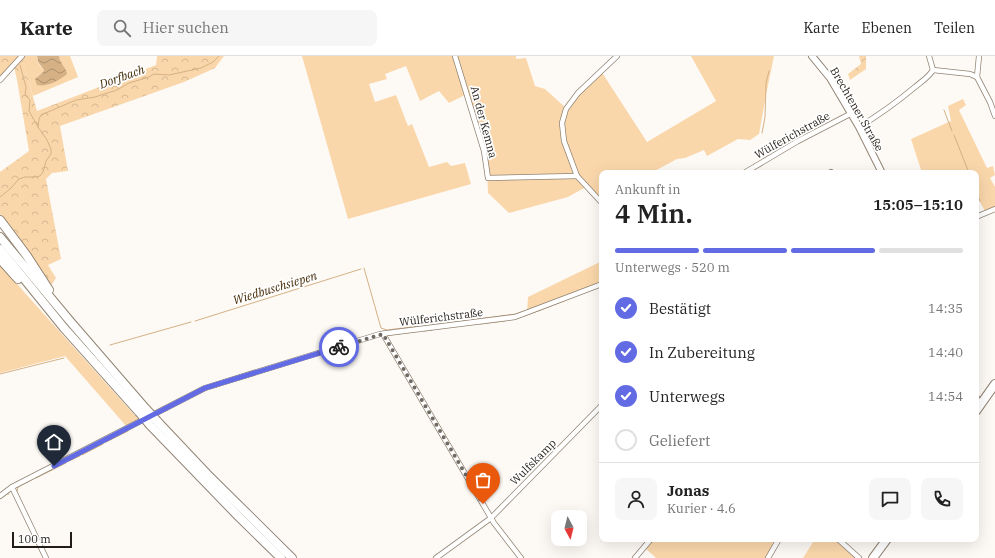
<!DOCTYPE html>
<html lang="de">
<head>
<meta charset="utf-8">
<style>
  :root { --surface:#fff; --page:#f6f6f6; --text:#222; --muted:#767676; --line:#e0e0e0; --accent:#626be3 }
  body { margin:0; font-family:"IBM Plex Serif",serif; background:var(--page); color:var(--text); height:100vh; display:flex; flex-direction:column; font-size:15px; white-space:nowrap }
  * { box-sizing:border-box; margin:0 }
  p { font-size:13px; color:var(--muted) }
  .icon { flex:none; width:22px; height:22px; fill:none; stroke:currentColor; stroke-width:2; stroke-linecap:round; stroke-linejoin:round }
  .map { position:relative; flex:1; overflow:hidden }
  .details { position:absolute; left:599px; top:114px; width:380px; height:372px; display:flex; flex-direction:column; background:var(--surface); border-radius:8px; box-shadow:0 4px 16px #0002 }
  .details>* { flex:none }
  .needle { width:26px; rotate:173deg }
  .fabs { position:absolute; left:551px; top:454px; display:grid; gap:8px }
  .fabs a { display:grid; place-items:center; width:36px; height:36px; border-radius:8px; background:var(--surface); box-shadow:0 4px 16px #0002; font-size:20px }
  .scale { position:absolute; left:12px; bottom:10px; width:60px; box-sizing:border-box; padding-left:4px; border:2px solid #221c16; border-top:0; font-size:11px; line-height:14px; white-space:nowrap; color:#221c16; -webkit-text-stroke:3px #fff; paint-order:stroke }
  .pin { position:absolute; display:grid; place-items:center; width:34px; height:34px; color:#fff; margin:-41px -17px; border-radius:50% 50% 50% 0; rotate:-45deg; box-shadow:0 0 4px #0007 }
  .pin .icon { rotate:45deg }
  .courier { position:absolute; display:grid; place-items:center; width:40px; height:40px; margin:-20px; border:3px solid #626be3; border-radius:50%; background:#fff; color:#222; box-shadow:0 1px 5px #0007 }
  .headline em { font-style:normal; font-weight:600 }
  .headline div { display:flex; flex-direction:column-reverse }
  .headline { display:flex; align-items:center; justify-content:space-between; height:68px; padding:0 16px }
  h1 { font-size:26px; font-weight:600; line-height:30px }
  .bar { display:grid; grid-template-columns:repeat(4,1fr); gap:6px 4px; align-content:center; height:48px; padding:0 16px }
  .bar i { height:5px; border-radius:3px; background:var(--line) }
  .bar .on { background:var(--accent) }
  .bar p { grid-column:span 4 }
  .line { display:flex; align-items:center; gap:10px; padding:0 16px; border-top:1px solid var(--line) }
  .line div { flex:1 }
  .round { display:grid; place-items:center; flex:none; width:42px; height:42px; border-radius:8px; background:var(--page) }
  ol { padding:0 16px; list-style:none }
  li { display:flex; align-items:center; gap:12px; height:44px }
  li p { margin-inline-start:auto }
  li .icon { padding:4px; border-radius:50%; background:var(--accent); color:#fff; stroke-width:4 }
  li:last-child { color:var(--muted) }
  li i { width:22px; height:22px; border:2px solid var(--line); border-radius:50% }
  header { display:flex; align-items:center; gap:24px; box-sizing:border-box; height:56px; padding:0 20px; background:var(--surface); border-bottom:1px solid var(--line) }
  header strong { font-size:19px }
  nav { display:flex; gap:22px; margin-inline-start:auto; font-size:14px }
  .search { width:280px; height:36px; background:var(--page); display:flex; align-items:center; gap:10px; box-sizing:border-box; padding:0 14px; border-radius:8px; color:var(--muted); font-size:15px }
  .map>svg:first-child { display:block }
  .grass { fill:#fad7ab }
  .forest { fill:url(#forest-crowns) }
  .water { fill:url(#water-waves) }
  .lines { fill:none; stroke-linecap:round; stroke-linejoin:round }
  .stream { stroke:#d5b185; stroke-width:1 }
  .minor-casing { stroke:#918473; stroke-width:6 }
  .tertiary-casing { stroke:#918473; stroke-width:8 }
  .primary-casing { stroke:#918473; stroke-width:10 }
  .trunk-casing { stroke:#918473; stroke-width:10 }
  .minor { stroke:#fff; stroke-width:4.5 }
  .tertiary { stroke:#fff; stroke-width:6 }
  .primary { stroke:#fff; stroke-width:8 }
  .trunk { stroke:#fff; stroke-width:8 }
  .trunk-bridge-casing { stroke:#918473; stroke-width:10; stroke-linecap:butt }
  .trunk-bridge { stroke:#fff; stroke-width:8 }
  .done { stroke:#6f6a64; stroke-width:4; stroke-dasharray:0 7.2 }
  .route { stroke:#626be3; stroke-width:5 }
  .labels { text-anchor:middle; stroke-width:3.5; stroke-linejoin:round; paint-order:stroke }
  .street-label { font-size:11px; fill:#221c16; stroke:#fff }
  .water-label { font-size:12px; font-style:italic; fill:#452c08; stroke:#fff }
</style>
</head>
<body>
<header>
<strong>Karte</strong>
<div class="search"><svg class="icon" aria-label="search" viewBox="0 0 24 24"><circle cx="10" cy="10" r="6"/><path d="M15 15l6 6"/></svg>Hier suchen</div>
<nav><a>Karte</a><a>Ebenen</a><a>Teilen</a></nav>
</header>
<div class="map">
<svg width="995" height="502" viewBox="0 0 995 502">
  <defs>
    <pattern id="forest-crowns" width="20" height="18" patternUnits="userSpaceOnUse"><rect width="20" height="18" fill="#fad7ab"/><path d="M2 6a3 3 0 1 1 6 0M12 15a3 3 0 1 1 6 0" fill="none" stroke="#d6b892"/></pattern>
    <pattern id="water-waves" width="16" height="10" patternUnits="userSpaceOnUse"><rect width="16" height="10" fill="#d5b185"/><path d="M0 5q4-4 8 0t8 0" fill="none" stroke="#ac8f6c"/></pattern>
  </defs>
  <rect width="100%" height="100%" fill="#fdfaf6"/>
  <!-- grass -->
  <g class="grass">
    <path d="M21,0H37C36,5 40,10 44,14L43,16L37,21L41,29C53,30 59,22 66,14L60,6L59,0H70L78,21L33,40Z"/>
    <path d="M302,0H516V3L526,2L535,30L545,33L566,52L601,15L647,86L716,45L691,0H774L766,39L759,78L750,84L738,83L707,100L704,94L685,102L677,103L651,117H602V147L586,131L568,141L509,157L488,137C488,102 477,71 467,38L449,47L439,35L420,45L406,10L385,18L387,23L369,28L375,46L396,39L408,70L412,68L429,111L447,106L451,110L465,107L471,128L348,163Z"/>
    <polygon points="963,43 966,49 959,54 987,112 993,110 995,119 990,122 995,131 995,153 986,157 979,144 976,145 976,117 922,117 911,83 951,65 948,50"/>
    <polygon points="602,205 602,228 527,257 528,241"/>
    <polygon points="0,208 25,237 139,364 127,371 65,300 0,317"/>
    <polygon points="651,483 779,483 768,502 656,502 644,491"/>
    <polygon points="815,483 838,483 860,502 803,502"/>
  </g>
  <!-- forest -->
  <g class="forest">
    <polygon points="0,0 21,0 0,22"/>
    <polygon points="157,0 224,0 215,12 184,26 60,70 68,115 52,117 46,123 61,203 48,209 56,222 50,231 0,158 0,116 29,95 17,24 14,11 22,2 37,55 156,9"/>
    <polygon points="859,0 866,0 866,13 850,24 848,18 861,8"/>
  </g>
  <!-- water -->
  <path class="water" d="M37,0H59C60,8 66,11 67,18C59,25 47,31 37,29L35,23L43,16L44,14L38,6Z"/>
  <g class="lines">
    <!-- stream -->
    <g class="stream">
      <polyline points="944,54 952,75"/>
      <polyline points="38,71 39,63 41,59 76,44 95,41 117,34 129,27 149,21 154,18 169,19 201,12 213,6 219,0"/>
      <polyline points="762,77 765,61 766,27 769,15"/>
      <polyline points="954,79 969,117"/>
      <polyline points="976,135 980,145"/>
      <polyline points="0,141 10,133 19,123 25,121 35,121 40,120 43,116 46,105 51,98 51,93 47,84 38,71 29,55 30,44 25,39 26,31 20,9"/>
      <polyline points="364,212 381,272 387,274 419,270"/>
      <polyline points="543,253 564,245"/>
      <polyline points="518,262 541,254"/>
      <polyline points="195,265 361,213"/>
      <polyline points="480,268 505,265"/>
      <polyline points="424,270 516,258 573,237"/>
      <polyline points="424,275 432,274"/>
      <polyline points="390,279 421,275"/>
      <polyline points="110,289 191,266"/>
      <polyline points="0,318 64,302"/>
      <polyline points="251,320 273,313"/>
      <polyline points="222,329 248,321"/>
      <polyline points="207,334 220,330"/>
      <polyline points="196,339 204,335"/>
      <polyline points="161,357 168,354"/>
      <polyline points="106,386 128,375"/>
      <polyline points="82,399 103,388"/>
      <polyline points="69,405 80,400"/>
      <polyline points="36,422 66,407"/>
      <polyline points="17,435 18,431 33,423"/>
      <polyline points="0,443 7,438 9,438"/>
      <polyline points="632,502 648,483"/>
    </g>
    <defs>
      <g id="minor">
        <polyline points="455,0 484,95 488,122 577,120"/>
        <polyline points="929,0 933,14"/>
        <polyline points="933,14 970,18 977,21"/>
        <polyline points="977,21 990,46 995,60"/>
        <polyline points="977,21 979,0"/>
        <polyline points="0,24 22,0"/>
        <path d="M859,71C879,59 897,46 915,31C921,26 929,21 933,14"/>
        <polyline points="744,117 798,85 850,58"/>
        <polyline points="829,117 831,116"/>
        <polyline points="602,147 577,120 564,85 562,67 566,53 578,37 617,0"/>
        <polyline points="976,161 995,153"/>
        <polyline points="383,278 494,467 521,502"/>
        <polyline points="12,431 46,502"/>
        <polyline points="0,440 12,431 205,332 380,278 515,261 602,228"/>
        <polyline points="838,483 859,502"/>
        <polyline points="436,502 491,462 602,349"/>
        <polyline points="635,502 651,483"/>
        <polyline points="768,502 779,483"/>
      </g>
      <g id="tertiary">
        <polyline points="812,0 830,22 859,71 882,117"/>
        <polyline points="976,342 980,350"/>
      </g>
      <g id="primary">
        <polyline points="976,355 995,328"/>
        <polyline points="873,502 887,483"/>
      </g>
      <g id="trunk">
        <polyline points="0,164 27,200 49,234"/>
        <polyline points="0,181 69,264 146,353"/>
        <polyline points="0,193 64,272 139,356"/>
        <polyline points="0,203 18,223"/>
        <polyline points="157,365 207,418 292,502"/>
        <polyline points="150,369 239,461 281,502"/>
      </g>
    </defs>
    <!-- minor casing -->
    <use href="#minor" class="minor-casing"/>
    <!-- tertiary casing -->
    <use href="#tertiary" class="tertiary-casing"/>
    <!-- primary casing -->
    <use href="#primary" class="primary-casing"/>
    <!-- trunk casing -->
    <use href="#trunk" class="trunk-casing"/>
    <!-- minor -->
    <use href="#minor" class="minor"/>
    <!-- tertiary -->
    <use href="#tertiary" class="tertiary"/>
    <!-- primary -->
    <use href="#primary" class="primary"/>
    <!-- trunk -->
    <use href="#trunk" class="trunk"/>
    <defs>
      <g id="trunk-bridge">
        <polyline points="146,353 157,365"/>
        <polyline points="139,356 150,369"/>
      </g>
    </defs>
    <!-- trunk-bridge casing -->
    <use href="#trunk-bridge" class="trunk-bridge-casing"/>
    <!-- trunk-bridge -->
    <use href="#trunk-bridge" class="trunk-bridge"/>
  </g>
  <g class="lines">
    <!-- done -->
    <polyline class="done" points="339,291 383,278 483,448"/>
    <!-- route -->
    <polyline class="route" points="54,410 205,332 339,291"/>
  </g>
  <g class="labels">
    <!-- street labels -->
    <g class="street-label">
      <text transform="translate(857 53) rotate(60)" y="4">Brechtener Straße</text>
      <text transform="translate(484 66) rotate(75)" y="4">An der Kemna</text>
      <text transform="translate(792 79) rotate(-29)" y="4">Wülferichstraße</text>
      <text transform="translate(441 261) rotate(-7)" y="4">Wülferichstraße</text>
      <text transform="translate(533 406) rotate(-45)" y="4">Wulfskamp</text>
    </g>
    <!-- water labels -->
    <g class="water-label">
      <text transform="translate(122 21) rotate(-20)" y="4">Dorfbach</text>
      <text transform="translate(275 232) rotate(-17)" y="4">Wiedbuschsiepen</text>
    </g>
  </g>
</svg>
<div class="fabs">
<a><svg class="needle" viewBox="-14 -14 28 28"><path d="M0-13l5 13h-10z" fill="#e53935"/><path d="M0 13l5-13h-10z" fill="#767676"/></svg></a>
</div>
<div class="scale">100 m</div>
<div class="pin" style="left:483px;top:448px;background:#ea580c"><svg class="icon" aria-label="bag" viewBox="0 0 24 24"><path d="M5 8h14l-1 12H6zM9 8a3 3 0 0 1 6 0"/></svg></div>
<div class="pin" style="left:54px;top:410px;background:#1f2937"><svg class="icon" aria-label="home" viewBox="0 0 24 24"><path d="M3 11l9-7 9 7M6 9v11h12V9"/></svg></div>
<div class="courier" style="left:339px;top:291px"><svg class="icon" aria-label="bike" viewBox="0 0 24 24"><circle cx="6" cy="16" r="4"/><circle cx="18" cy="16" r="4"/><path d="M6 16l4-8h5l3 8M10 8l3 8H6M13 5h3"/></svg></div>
<section class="details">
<div class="headline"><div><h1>4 Min.</h1><p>Ankunft in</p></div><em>15:05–15:10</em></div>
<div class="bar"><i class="on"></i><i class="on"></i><i class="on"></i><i></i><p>Unterwegs · 520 m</p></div>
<ol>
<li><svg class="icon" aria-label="check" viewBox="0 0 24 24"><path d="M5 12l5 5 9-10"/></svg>Bestätigt<p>14:35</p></li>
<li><svg class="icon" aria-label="check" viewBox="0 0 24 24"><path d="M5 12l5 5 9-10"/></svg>In Zubereitung<p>14:40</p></li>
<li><svg class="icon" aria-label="check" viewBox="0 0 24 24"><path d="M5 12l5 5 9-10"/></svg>Unterwegs<p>14:54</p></li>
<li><i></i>Geliefert</li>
</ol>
<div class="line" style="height:72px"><a class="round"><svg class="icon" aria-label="person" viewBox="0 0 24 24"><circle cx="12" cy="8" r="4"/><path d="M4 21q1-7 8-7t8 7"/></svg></a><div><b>Jonas</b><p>Kurier · 4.6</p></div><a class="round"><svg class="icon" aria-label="chat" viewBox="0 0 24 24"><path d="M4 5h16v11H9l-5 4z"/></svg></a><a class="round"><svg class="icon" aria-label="phone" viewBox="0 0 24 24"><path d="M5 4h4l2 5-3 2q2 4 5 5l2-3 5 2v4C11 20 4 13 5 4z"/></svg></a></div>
</section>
</div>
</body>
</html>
